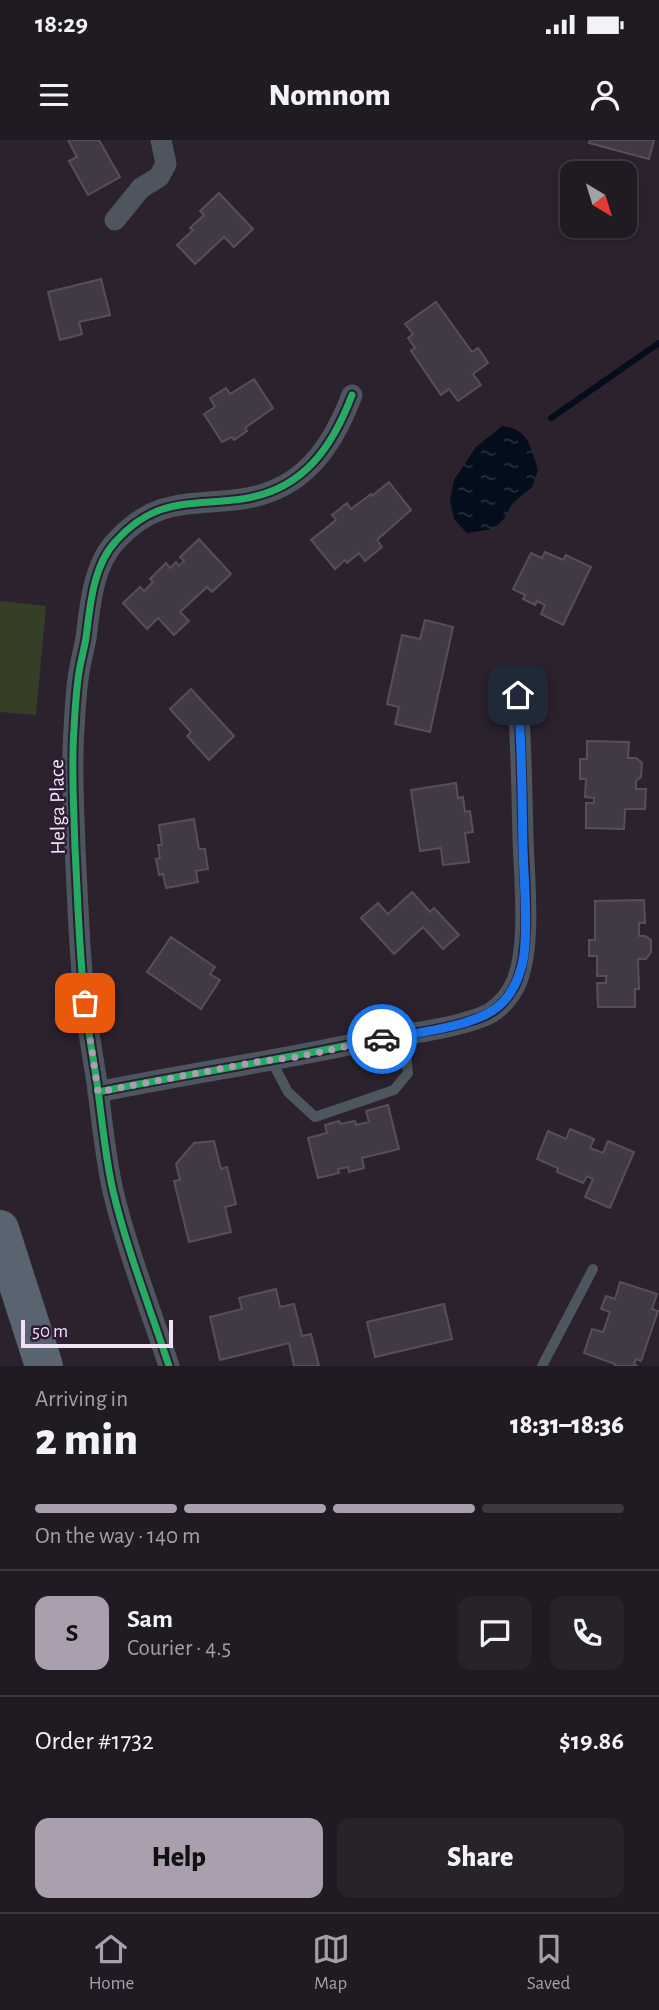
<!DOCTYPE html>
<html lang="en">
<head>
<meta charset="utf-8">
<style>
  :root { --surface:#201a22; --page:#28232a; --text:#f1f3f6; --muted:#a2a1a5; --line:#3d3840; --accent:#aa9fae }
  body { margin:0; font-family:"Alegreya Sans",sans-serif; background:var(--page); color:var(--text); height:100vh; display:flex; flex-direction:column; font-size:26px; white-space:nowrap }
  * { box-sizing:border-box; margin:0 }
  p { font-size:23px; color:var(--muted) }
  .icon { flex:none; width:38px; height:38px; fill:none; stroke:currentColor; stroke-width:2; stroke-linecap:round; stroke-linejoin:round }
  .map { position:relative; height:1226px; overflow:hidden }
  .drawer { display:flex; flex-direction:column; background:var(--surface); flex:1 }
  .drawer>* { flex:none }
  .needle { width:46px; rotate:142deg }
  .controls { position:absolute; left:560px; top:21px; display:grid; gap:14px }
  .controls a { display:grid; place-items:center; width:77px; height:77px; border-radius:14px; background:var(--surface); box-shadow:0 4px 10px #0003,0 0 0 2px var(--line); font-size:35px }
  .scale { position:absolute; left:21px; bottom:18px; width:152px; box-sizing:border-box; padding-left:7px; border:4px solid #efe3f3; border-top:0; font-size:19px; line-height:24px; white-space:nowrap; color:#efe3f3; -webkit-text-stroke:5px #2d1c34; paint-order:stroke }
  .pin { position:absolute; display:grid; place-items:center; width:60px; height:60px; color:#fff; margin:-30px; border-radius:14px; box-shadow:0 4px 10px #0006 }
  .courier { position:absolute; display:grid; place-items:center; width:70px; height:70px; margin:-35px; border:5px solid #1a73e8; border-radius:50%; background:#fff; color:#222; box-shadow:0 2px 9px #0007 }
  .head em { font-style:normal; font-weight:800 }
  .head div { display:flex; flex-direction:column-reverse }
  .head { display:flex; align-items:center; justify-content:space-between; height:119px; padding:0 35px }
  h1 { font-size:46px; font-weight:800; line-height:52px }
  .bar { display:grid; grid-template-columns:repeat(4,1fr); gap:10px 7px; align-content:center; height:84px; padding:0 35px }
  .bar i { height:9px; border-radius:5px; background:var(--line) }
  .bar .on { background:var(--accent) }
  .bar p { grid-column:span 4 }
  .line { display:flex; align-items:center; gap:18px; padding:0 35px; border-top:2px solid var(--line) }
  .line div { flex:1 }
  .round { display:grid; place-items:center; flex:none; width:74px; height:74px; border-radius:14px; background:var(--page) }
  .button { display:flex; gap:14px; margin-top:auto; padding:14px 35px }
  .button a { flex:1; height:80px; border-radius:14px; background:var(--accent); color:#111; font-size:28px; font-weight:800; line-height:80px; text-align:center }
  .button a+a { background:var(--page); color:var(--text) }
  .status { display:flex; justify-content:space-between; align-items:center; height:49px; padding:0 35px; background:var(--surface); direction:ltr }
  .status svg { height:19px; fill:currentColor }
  header { display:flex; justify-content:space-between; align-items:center; height:91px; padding:0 35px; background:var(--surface); font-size:32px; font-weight:800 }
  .menu { display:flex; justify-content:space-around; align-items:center; height:98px; border-top:2px solid var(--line); background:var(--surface); font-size:19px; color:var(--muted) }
  .menu a { display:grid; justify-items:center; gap:4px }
  .menu .on { color:var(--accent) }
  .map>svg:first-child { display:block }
  .park { fill:#353f27 }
  .water { fill:url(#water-ripples) }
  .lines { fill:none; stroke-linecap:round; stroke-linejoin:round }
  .stream { stroke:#040d1c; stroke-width:6 }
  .building { fill:#413944; stroke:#564f59; stroke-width:2 }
  .lane { stroke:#4d565e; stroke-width:10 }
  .street { stroke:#4d565e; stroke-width:21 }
  .highway { stroke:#596470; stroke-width:38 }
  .cycleway-casing { stroke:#2d1c34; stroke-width:11 }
  .cycleway { stroke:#26ab63; stroke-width:7 }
  .done { stroke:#aa9fae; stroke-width:7; stroke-dasharray:0 12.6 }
  .route { stroke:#1a73e8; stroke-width:9 }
  .labels { text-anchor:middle; stroke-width:5; stroke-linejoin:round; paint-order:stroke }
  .street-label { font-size:21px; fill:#efe3f3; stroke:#2d1c34 }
</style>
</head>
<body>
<div class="status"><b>18:29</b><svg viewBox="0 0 49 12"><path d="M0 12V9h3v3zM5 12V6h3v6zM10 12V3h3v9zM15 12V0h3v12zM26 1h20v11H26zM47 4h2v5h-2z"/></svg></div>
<header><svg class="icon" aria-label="menu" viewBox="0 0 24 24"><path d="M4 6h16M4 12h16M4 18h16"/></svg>Nomnom<svg class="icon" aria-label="person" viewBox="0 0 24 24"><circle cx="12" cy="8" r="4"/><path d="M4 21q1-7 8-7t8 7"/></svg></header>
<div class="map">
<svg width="659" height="1226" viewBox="0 0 659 1226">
  <defs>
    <pattern id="water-ripples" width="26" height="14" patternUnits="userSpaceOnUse" patternTransform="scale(1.75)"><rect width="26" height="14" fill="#040d1c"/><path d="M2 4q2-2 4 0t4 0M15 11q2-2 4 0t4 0" fill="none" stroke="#29303d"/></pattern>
  </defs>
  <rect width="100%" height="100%" fill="#2b222e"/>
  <!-- park -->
  <polygon class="park" points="0,461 46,466 36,575 0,572"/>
  <!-- water -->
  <path class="water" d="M502,286C529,289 531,308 538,330L532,347L512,364L504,379L493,389L467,393L454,379L450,360L454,340L476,307Z"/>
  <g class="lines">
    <!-- stream -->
    <polyline class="stream" points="551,278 659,203"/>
  </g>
  <!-- building -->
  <g class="building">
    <polygon points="68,0 99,0 120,37 88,55 69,21 77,17"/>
    <polygon points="590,0 654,0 649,19 589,3"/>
    <polygon points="219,53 253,89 234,107 224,97 195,124 177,105 193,90 190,88 204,75 200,71"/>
    <polygon points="101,139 110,175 79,182 82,194 60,200 48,152"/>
    <polygon points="436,162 472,212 478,208 488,223 473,234 481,245 458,261 449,249 441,255 411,211 415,208 408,198 413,194 405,184"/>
    <polygon points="254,239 273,268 245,288 247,291 234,300 232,297 222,302 204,274 215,267 210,258 226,248 230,254"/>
    <polygon points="389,342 411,370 377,400 382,407 365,421 359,413 347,423 345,420 335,429 311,400 336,380 332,375 347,363 351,369 371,354 372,356"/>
    <polygon points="199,399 231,434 212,452 207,447 180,472 189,481 174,495 158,478 147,489 123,463 140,447 144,451 153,442 150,439 166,423 170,428 176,422 179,426 184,421 180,417"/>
    <polygon points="545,412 563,420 566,415 591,427 563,485 541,474 545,465 537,461 535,465 523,459 525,455 513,449 531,413 542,418"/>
    <polygon points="425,480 453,487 430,592 395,584 399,567 387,564 402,495 420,499"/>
    <polygon points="191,549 234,596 209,620 187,596 191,592 170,569"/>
    <polygon points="587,601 629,602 628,618 636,618 642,623 641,637 636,641 636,649 646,649 645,669 625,669 624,689 586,688 586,663 594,663 594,658 585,657 586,639 580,639 580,619 587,619"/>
    <polygon points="456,643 458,658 463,657 465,672 470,671 473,692 465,693 469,722 443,725 441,708 420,711 411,650"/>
    <polygon points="194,679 199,709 205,709 208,729 196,731 198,742 166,748 163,734 159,735 156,719 160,718 158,705 162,705 159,685"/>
    <polygon points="412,752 430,772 434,768 459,795 443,809 423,787 394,814 361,778 378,763 388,774"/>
    <polygon points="644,760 645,783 639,783 639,796 645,796 651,800 651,812 646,819 638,819 639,849 635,849 635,867 598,867 597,843 606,843 606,836 597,836 597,816 589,816 589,800 595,800 595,761"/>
    <polygon points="171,797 215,827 210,834 220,840 201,869 147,832"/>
    <polygon points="388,965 399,1009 362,1018 364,1028 349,1032 348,1027 338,1029 339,1033 318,1038 308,998 327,993 325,985 339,981 340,984 355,981 356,985 369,982 366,971"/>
    <polygon points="570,989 594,999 590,1008 603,1013 608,1001 634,1012 610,1068 585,1057 593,1039 587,1036 583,1043 557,1032 558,1028 537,1019 548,991 566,999"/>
    <polygon points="214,1001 221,1029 227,1027 236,1064 225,1067 231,1092 189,1102 174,1041 180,1040 176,1024 194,1003"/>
    <polygon points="620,1142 657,1154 652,1169 658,1171 641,1221 636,1219 634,1224 637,1226 615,1226 615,1224 584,1213 592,1189 603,1192 610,1172 601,1169 606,1156 615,1159"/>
    <polygon points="276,1149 280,1167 294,1164 302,1196 311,1194 319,1226 294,1226 289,1203 220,1220 210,1177 242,1169 239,1158"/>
    <polygon points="444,1164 452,1199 375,1217 367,1182"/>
  </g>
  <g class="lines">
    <!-- lane -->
    <g class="lane">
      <polyline points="271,920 288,952 315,977 394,950 408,933 404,895"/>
      <polyline points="542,1226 593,1129"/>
    </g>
    <!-- street -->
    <g class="street">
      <polyline points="115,80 141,48 159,37 166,24 161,0"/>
      <path d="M98,952C186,934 275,921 363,902C402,894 444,891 482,877C495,872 506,861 513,849C533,815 524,738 523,698C522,650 521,603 518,555"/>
      <path d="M169,1226C150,1168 127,1110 113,1051C105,1016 102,979 97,943C93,917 88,890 85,864C79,813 78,761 75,709C74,669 71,629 74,589C75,570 76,551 79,532C81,520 84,509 86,498C90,466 93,425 116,401C156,357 189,366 242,359C303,350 332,308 352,255"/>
    </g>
    <!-- highway -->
    <polyline class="highway" points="0,1089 44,1226"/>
    <defs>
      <g id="cycleway">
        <path d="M98,952C186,934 275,921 363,902C402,894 444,891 482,877C495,872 506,861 513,849C533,815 524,738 523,698C522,650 521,603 518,555"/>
        <path d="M169,1226C150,1168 127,1110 113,1051C105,1016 102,979 97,943C93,917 88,890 85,864C79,813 78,761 75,709C74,669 71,629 74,589C75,570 76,551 79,532C81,520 84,509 86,498C90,466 93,425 116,401C156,357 189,366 242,359C303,350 332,308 352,255"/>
      </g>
    </defs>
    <!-- cycleway casing -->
    <use href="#cycleway" class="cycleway-casing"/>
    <!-- cycleway -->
    <use href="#cycleway" class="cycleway"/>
  </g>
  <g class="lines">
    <!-- done -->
    <polyline class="done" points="85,863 98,952 256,922 297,917 382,899"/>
    <!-- route -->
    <path class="route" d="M382,899C414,893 479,887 502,863C515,850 521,833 524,815C528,781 524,744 523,709C522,658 522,606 518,555"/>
  </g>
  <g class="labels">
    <!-- street labels -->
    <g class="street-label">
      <text transform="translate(57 667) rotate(-91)" y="7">Helga Place</text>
    </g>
  </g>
</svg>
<div class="controls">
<a><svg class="needle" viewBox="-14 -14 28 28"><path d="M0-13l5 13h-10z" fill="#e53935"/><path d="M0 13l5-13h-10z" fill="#a2a1a5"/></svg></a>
</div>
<div class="scale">50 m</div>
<div class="pin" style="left:85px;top:863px;background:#ea580c"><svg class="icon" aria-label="bag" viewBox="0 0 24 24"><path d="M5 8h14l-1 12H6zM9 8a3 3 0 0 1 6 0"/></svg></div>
<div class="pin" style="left:518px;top:555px;background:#1f2937"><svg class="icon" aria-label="home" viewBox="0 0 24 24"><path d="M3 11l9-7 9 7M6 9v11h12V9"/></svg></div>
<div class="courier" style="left:382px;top:899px"><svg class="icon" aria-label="car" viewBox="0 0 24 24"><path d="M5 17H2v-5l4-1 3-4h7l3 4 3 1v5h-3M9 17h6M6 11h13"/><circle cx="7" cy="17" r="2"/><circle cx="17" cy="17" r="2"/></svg></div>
</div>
<section class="drawer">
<div class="head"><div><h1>2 min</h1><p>Arriving in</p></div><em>18:31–18:36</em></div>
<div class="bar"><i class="on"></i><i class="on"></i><i class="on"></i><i></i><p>On the way · 140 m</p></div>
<div class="line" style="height:126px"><b class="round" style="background:var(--accent);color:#111">S</b><div><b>Sam</b><p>Courier · 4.5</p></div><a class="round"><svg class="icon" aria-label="chat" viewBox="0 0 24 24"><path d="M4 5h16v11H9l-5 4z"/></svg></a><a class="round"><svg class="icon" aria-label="phone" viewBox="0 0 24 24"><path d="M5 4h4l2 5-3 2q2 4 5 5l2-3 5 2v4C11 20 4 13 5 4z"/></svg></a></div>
<div class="line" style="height:91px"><div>Order #1732</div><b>$19.86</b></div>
<div class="button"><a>Help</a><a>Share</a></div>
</section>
<nav class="menu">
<a class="on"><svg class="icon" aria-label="home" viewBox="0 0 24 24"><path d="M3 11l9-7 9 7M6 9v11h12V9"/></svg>Home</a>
<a><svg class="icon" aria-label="map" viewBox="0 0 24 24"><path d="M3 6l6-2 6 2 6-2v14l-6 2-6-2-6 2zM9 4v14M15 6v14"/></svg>Map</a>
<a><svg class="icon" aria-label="saved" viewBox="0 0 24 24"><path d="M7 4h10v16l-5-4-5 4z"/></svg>Saved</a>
</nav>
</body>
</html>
